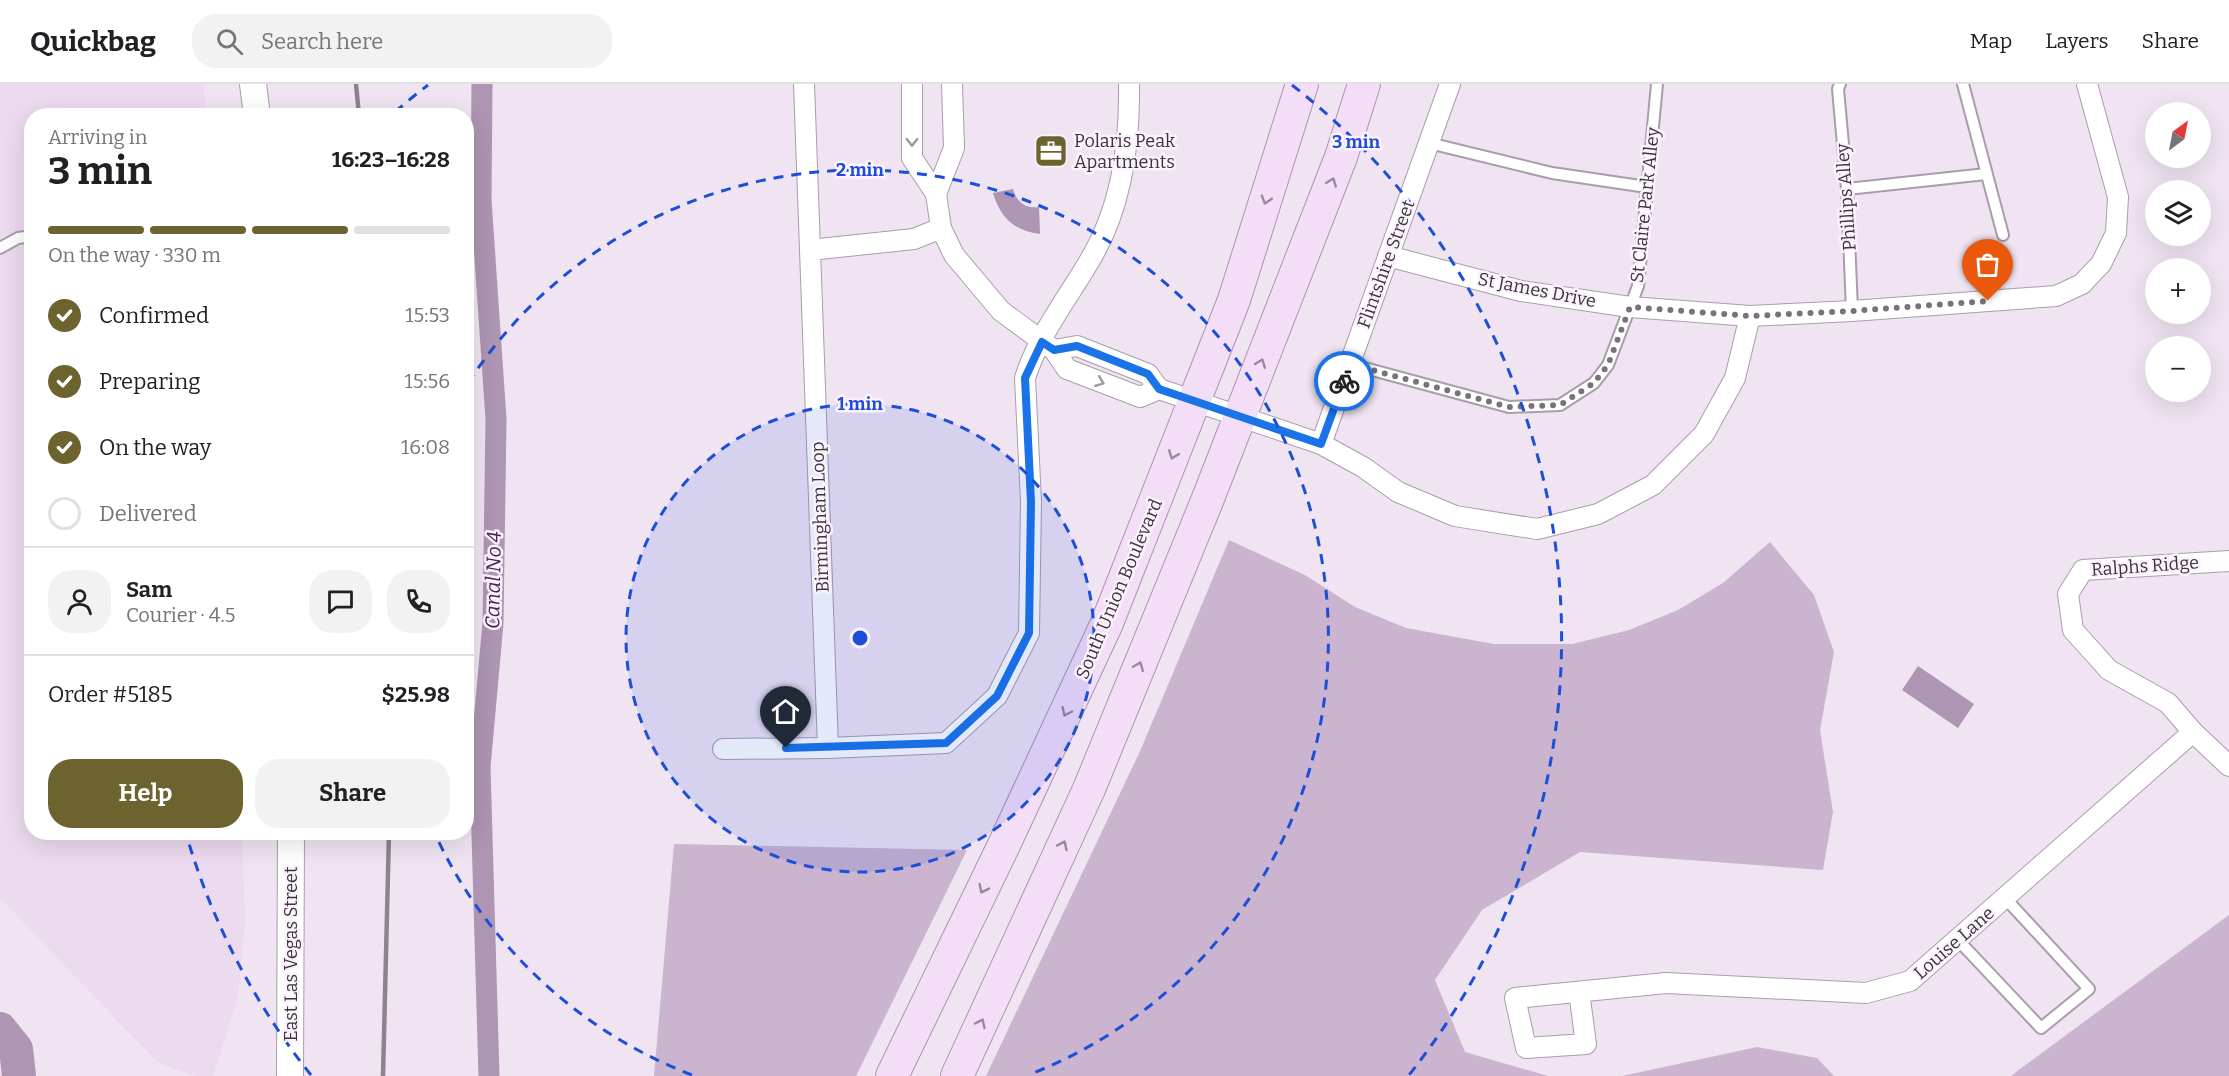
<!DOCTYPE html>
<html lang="en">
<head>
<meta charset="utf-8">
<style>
  :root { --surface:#fff; --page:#f2f2f2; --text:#202124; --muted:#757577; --line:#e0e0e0; --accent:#6c632f }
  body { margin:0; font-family:Bitter,serif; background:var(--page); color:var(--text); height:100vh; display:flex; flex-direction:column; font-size:22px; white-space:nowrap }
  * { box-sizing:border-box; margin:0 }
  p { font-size:20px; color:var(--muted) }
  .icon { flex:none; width:33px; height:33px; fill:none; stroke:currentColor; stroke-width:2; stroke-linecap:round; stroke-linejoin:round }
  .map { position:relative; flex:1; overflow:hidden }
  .side { position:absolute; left:24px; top:24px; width:450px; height:732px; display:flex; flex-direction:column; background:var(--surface); border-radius:24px; box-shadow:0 6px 24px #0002 }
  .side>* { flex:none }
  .needle { width:39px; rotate:32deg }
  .controls { position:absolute; left:2145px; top:18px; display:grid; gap:12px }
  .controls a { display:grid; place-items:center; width:66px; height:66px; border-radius:50%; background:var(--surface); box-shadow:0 6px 24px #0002; font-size:30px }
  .pin { position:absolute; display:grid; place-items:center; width:51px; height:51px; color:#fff; margin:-62px -26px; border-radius:50% 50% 50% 0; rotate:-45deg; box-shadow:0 0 6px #0007 }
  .pin .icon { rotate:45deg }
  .courier { position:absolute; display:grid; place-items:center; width:60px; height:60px; margin:-30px; border:4px solid #1a73e8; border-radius:50%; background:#fff; color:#222; box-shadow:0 2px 8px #0007 }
  .head em { font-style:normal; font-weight:700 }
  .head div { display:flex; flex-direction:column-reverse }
  .head { display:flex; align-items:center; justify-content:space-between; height:102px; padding:0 24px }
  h1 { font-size:39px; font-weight:700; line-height:45px }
  .bar { display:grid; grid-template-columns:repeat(4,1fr); gap:9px 6px; align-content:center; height:72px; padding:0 24px }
  .bar i { height:8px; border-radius:4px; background:var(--line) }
  .bar .selected { background:var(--accent) }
  .bar p { grid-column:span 4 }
  .line { display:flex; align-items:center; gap:15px; padding:0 24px; border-top:2px solid var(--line) }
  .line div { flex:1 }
  .round { display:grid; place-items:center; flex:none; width:63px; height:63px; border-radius:24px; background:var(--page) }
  ol { padding:0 24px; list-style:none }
  li { display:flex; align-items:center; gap:18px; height:66px }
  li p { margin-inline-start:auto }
  li .icon { padding:6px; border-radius:50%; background:var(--accent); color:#fff; stroke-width:4 }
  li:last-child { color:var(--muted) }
  li i { width:33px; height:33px; border:3px solid var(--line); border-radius:50% }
  .button { display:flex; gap:12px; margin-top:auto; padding:12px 24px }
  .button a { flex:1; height:69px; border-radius:24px; background:var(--accent); color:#fff; font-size:24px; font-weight:700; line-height:69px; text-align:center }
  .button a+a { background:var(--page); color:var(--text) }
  header { display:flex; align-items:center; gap:36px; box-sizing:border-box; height:84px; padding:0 30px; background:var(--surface); border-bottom:2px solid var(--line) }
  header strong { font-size:28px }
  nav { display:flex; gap:33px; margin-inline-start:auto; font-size:21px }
  .search { width:420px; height:54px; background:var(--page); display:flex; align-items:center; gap:15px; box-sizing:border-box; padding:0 21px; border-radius:24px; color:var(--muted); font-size:22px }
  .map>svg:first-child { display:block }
  .built { fill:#ecdaef }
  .green { fill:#cbb4cf }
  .water { fill:#ae95b3 }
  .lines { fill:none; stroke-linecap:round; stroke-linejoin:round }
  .canal { stroke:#ae95b3; stroke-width:21 }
  .river { stroke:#ae95b3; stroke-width:34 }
  .service-casing { stroke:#a99dab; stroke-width:14 }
  .minor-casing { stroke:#a99dab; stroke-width:22 }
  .tertiary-casing { stroke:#a99dab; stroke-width:28 }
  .primary-casing { stroke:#ad93b1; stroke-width:34 }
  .service { stroke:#fff; stroke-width:10 }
  .minor { stroke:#fff; stroke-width:20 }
  .tertiary { stroke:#fff; stroke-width:26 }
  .primary { stroke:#f3ddf7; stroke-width:32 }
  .rail { stroke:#8c848d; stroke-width:4.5 }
  .oneway { stroke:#9c9a9d }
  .oneway2 { stroke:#968999 }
  .done { stroke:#7a727b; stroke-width:6; stroke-dasharray:0 10.8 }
  .route { stroke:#1a73e8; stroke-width:8 }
  .ring { fill:none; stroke:#1d4ed8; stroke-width:3; stroke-dasharray:10 8 }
  .labels { text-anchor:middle; stroke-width:5; stroke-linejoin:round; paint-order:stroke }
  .poi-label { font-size:18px; fill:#3a353b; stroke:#fcf2fe; text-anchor:start }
  .street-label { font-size:18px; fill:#3a353b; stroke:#fcf2fe }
  .water-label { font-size:20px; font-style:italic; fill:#46244d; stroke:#fcf2fe }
  .centre { fill:#1d4ed8; stroke:#fcf2fe; stroke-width:3 }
  .ring-label { font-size:18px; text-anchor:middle; font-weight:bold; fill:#1d4ed8; stroke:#fcf2fe; stroke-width:5; stroke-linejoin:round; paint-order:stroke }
</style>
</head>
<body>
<header>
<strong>Quickbag</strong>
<div class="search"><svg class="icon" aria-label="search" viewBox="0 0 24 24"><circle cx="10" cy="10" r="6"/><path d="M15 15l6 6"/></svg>Search here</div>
<nav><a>Map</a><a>Layers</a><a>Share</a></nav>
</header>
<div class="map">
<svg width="2229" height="992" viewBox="0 0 2229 992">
  <rect width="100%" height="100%" fill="#f0e4f2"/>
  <!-- built -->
  <polygon class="built" points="0,0 203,0 206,31 32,32 32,748 242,749 245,836 238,914 213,992 195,992 158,979 0,814"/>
  <!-- green -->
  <g class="green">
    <polygon points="1229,456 1305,491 1355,523 1406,544 1494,560 1572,560 1629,546 1678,526 1723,499 1770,458 1814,511 1834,568 1820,646 1833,728 1823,786 1580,768 1482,826 1435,896 1465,968 1548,992 986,992 1141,665"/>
    <polygon points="674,760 967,766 856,992 654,992"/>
    <polygon points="2229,831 2229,992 2011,992 2020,985"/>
    <polygon points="1757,963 1817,974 1834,992 1622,992"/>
  </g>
  <!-- water -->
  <g class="water">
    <path d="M1013,105C1017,118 1025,125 1039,123L1040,150C1014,147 1000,133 993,109Z"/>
    <polygon points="1918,582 1974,620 1958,644 1902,606"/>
  </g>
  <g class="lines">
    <!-- canal -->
    <polyline class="canal" points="482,0 481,116 496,335 493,539 480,683 489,992"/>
    <!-- river -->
    <polyline class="river" points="0,945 16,965 19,992"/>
    <defs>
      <g id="service">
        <polyline points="1840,0 1838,5 1847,105 1852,227"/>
        <polyline points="1963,0 2003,151"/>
        <polyline points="1429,59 1552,89 1647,103"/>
        <polyline points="1847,105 1986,90"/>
        <polyline points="0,164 18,154 32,152"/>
        <polyline points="1350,280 1509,323 1560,321 1594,299 1608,281 1638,202 1657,0"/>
        <polyline points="1958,856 2041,944 2089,905 2006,815"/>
      </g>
      <g id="minor">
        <polyline points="804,0 810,166"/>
        <polyline points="912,0 912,74 936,110 941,144 954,171 1001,227 1054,266 1067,285 1140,313 1159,305"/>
        <polyline points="936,110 954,64 952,0"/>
        <path d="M941,144L914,155L810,166L828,664L946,659L997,612L1029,549L1031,418L1025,294C1039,249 1071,210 1094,169C1122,119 1130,57 1129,0"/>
        <polyline points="1388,172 1521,207 1630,223 1750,232 1852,227 2056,212 2082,200 2094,187 2101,180 2116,149 2118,113 2087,0"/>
        <polyline points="1054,266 1077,262 1148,290 1159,305 1321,360 1363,383 1398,408 1455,432 1537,445 1598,430 1653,401 1704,350 1735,294 1750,232"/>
        <polyline points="1321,360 1450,0"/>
        <polyline points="2229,477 2083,486 2068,510 2073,546 2109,586 2168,619 2193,648 2229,682"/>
        <polyline points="723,665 828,664"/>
        <polyline points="1579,908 1586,960 1526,964 1515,914 1666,899 1866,909 1910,897 2193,648"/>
      </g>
      <g id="tertiary">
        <polyline points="253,0 257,32"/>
        <polyline points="290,992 291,748"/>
      </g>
      <g id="primary">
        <polyline points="892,992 1003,763 1107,539 1234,216 1302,0"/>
        <polyline points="957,992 1089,705 1207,417 1341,73 1364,0"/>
      </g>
    </defs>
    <!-- service casing -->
    <use href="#service" class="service-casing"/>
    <!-- minor casing -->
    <use href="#minor" class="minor-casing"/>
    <!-- tertiary casing -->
    <use href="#tertiary" class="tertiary-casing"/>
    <!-- primary casing -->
    <use href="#primary" class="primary-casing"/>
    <!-- service -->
    <use href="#service" class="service"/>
    <!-- minor -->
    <use href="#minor" class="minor"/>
    <!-- tertiary -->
    <use href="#tertiary" class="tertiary"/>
    <!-- primary -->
    <use href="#primary" class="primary"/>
    <!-- rail -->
    <g class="rail">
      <polyline points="356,0 359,32"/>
      <polyline points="383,992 389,748"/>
    </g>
  </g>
  <!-- one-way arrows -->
  <defs><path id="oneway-chevron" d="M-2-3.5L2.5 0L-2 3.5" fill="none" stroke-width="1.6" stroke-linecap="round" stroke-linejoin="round" transform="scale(1.5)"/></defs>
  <g class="oneway">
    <use href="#oneway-chevron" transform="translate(912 58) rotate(90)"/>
    <use href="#oneway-chevron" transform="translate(1100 298) rotate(21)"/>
  </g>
  <g class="oneway2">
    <use href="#oneway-chevron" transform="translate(1332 98) rotate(-69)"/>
    <use href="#oneway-chevron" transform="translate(1266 116) rotate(107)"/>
    <use href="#oneway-chevron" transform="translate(1261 279) rotate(-69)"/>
    <use href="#oneway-chevron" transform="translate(1173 371) rotate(111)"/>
    <use href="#oneway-chevron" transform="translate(1139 582) rotate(-68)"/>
    <use href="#oneway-chevron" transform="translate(1066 628) rotate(115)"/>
    <use href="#oneway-chevron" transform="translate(1063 761) rotate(-65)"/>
    <use href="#oneway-chevron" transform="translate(983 805) rotate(116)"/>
    <use href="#oneway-chevron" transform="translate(981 939) rotate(-65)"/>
  </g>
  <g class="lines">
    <!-- done -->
    <polyline class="done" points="1344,297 1350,280 1509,323 1560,321 1594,299 1608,281 1630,223 1750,232 1852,227 1988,217"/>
    <!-- route -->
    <polyline class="route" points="786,664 946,659 997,612 1029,549 1031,418 1025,294 1042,258 1054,266 1077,262 1148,290 1159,305 1321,360 1344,297"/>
  </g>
  <!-- distance rings -->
  <circle cx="860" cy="554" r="234" fill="#1d4ed8" fill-opacity=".12"/>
  <g class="ring">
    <circle cx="860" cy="554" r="234"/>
    <path d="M692 991A468 468 0 0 1 436 752M468 299A468 468 0 1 1 1028 991"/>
    <path d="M311 991A702 702 0 0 1 187 753M395 28A702 702 0 0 1 428 1M1292 1A702 702 0 0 1 1409 991"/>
  </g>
  <!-- icons -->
  <defs>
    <symbol id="office-square" viewBox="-11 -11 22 22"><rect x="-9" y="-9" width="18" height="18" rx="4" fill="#6c632f" stroke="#fcf2fe"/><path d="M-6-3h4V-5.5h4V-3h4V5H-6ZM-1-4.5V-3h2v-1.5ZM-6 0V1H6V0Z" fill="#fff"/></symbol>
  </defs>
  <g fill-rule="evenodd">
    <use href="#office-square" x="1032" y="48" width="38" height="38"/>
  </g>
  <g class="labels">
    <!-- poi labels -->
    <g class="poi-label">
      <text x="1074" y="63">Polaris Peak<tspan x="1074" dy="21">Apartments</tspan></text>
    </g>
    <!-- street labels -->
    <g class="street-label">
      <text transform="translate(1846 113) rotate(-94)" y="6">Phillips Alley</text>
      <text transform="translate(1645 121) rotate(-84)" y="6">St Claire Park Alley</text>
      <text transform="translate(1386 180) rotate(-70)" y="6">Flintshire Street</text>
      <text transform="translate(1537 206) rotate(11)" y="6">St James Drive</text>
      <text transform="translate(820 433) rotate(-92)" y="6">Birmingham Loop</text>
      <text transform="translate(2145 482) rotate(-4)" y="6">Ralphs Ridge</text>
      <text transform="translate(1119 505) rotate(-67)" y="6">South Union Boulevard</text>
      <text transform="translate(1954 859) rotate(-41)" y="6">Louise Lane</text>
      <text transform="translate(291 870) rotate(-90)" y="6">East Las Vegas Street</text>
    </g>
    <!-- water labels -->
    <g class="water-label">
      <text transform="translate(493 496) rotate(-89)" y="7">Canal No 4</text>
    </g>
  </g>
  <circle cx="860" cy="554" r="9" class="centre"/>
  <g class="ring-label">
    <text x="1356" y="64">3 min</text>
    <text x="860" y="92">2 min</text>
    <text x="860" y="326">1 min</text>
  </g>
</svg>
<div class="controls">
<a><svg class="needle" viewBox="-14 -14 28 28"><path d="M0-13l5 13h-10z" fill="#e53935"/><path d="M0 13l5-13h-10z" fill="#757577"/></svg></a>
<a><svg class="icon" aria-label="layers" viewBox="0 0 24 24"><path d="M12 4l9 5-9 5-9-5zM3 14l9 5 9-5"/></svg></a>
<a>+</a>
<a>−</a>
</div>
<div class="pin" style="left:1988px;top:217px;background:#ea580c"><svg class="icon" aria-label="bag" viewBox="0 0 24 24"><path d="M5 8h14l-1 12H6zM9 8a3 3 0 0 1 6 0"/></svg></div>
<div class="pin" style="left:786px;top:664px;background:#1f2937"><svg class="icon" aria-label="home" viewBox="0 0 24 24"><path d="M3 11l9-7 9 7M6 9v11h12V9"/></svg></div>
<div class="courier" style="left:1344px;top:297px"><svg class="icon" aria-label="bike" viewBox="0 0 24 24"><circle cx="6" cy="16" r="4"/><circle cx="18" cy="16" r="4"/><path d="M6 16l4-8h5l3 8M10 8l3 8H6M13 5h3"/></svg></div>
<section class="side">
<div class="head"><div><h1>3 min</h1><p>Arriving in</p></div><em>16:23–16:28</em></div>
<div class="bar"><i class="selected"></i><i class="selected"></i><i class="selected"></i><i></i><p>On the way · 330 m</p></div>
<ol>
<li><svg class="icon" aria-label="check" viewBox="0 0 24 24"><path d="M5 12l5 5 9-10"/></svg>Confirmed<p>15:53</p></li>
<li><svg class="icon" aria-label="check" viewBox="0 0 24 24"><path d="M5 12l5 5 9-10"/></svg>Preparing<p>15:56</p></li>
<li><svg class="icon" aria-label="check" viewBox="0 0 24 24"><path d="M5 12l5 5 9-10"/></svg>On the way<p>16:08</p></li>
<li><i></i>Delivered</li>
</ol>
<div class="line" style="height:108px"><a class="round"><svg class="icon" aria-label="person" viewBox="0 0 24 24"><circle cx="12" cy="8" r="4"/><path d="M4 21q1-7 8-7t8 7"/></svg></a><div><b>Sam</b><p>Courier · 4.5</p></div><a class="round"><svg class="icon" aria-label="chat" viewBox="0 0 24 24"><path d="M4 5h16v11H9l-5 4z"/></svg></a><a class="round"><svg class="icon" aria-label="phone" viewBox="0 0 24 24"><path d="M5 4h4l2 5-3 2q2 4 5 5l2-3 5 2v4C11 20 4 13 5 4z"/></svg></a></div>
<div class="line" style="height:78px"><div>Order #5185</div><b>$25.98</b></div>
<div class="button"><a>Help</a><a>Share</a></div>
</section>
</div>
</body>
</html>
